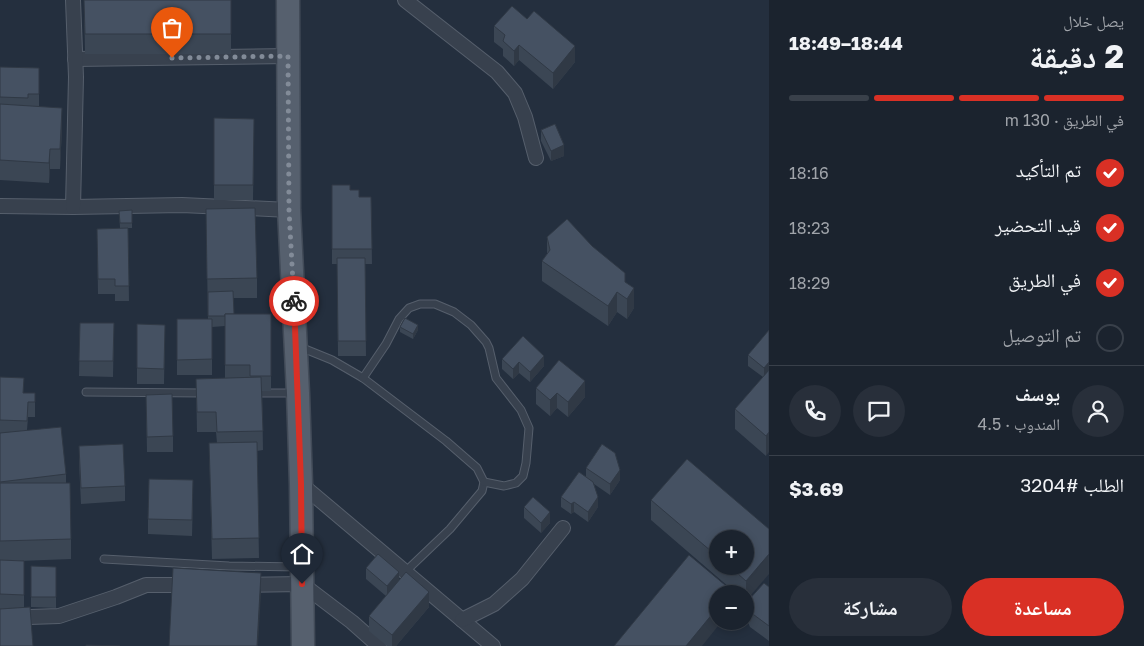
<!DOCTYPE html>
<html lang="ar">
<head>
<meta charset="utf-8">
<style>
  :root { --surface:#1b232e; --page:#282f3a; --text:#f1f3f6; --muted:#a0a4aa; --line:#39404a; --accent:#d93025 }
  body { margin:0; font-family:"Golos Text","Noto Naskh Arabic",sans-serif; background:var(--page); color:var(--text); direction:rtl; height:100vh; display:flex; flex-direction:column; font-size:19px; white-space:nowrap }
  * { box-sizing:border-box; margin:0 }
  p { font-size:16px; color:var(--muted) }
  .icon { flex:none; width:28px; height:28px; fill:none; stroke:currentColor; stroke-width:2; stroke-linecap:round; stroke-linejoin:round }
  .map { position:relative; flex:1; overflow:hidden; direction:ltr }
  .sheet { display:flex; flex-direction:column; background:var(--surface); width:375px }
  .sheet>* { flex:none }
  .fabs { position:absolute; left:709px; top:530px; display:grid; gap:10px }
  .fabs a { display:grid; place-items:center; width:45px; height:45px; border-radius:50%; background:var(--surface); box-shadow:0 2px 8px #0003,0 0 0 1px var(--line); font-size:25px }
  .pin { position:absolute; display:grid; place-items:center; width:42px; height:42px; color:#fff; margin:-51px -21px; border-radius:50% 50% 50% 0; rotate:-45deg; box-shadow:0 0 5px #0007 }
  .pin .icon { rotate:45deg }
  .courier { position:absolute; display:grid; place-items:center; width:50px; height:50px; margin:-25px; border:4px solid #d93025; border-radius:50%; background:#fff; color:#222; box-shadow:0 1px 6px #0007 }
  .headline em { font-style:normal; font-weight:700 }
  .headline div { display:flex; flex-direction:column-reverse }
  .headline { display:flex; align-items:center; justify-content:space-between; height:85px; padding:0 20px }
  h1 { font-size:32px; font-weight:700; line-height:38px }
  .bar { display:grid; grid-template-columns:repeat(4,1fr); gap:8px 5px; align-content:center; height:60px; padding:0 20px }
  .bar i { height:6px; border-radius:4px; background:var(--line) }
  .bar .active { background:var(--accent) }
  .bar p { grid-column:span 4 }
  .line { display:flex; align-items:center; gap:12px; padding:0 20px; border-top:1px solid var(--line) }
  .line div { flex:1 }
  .round { display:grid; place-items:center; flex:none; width:52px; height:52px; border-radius:26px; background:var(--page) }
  ol { padding:0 20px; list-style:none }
  li { display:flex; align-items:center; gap:15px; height:55px }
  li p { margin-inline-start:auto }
  li .icon { padding:5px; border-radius:50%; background:var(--accent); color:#fff; stroke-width:4 }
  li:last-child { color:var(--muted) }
  li i { width:28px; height:28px; border:2px solid var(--line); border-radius:50% }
  .primary-button { display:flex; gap:10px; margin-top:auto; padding:10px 20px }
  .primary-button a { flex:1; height:58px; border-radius:30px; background:var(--accent); color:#fff; font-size:20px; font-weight:700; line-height:58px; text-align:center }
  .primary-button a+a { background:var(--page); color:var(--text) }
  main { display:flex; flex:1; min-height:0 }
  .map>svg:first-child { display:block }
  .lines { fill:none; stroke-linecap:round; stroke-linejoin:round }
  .service-casing { stroke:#565f6c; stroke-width:9 }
  .minor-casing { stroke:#565f6c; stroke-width:16 }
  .primary-casing { stroke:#414a57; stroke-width:25 }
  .service { stroke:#38414e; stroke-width:7 }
  .minor { stroke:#38414e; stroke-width:14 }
  .primary { stroke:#56606e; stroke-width:22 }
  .wall { fill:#3b4654; fill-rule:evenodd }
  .shaded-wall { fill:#303945 }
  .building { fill:#455162; stroke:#303945 }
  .done { stroke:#828b98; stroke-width:5; stroke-dasharray:0 9 }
  .route { stroke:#d93025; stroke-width:6 }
</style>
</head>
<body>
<main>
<section class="sheet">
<div class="headline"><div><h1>2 دقيقة</h1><p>يصل خلال</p></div><em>18:44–18:49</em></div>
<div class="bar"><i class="active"></i><i class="active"></i><i class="active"></i><i></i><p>في الطريق · 130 m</p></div>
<ol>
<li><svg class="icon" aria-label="check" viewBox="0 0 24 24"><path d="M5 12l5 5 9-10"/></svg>تم التأكيد<p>18:16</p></li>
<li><svg class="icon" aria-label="check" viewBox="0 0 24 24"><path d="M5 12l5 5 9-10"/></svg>قيد التحضير<p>18:23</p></li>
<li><svg class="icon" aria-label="check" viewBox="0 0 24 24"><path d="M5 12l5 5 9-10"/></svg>في الطريق<p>18:29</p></li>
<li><i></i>تم التوصيل</li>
</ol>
<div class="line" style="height:90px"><a class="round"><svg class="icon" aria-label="person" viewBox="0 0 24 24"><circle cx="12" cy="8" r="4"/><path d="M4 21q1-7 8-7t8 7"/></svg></a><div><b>يوسف</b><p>المندوب · 4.5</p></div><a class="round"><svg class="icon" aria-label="chat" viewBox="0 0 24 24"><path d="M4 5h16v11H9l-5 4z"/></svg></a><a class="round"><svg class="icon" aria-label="phone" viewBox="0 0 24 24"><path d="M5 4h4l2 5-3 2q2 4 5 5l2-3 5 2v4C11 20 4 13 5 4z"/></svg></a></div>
<div class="line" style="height:65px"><div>الطلب #3204</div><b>$3.69</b></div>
<div class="primary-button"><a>مساعدة</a><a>مشاركة</a></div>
</section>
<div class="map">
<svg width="769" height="646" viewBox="0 0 769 646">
  <rect width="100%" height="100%" fill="#242f3e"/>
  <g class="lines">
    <defs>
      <g id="service">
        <polyline points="300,347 332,360 363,378 446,441 477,468 484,482 482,491 450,529 405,572"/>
        <polyline points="363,378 386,344 399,319 409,308 420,304 435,304 454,312 471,325 486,342 489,348 496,378 521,410 529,428 526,463 523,476 516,483 504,486 484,482"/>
        <polyline points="86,392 203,393"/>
        <polyline points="254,393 296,393"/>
        <polyline points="104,559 229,566 299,567"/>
      </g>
      <g id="minor">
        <polyline points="405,0 497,72 515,93 525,117 536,158"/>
        <polyline points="75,59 288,56"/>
        <polyline points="0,206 73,207 182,205 289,210"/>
        <polyline points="73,207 76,77 73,0"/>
        <polyline points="301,484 493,646"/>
        <polyline points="244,585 302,584 352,622 379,646"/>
        <polyline points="0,618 59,616 116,597 146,585 190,585"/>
        <polyline points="462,620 494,604 522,579 563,528"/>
      </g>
      <polyline id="primary" points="288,0 289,210 298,393 301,484 303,646"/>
    </defs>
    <!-- service casing -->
    <use href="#service" class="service-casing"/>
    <!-- minor casing -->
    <use href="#minor" class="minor-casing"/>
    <!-- primary casing -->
    <use href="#primary" class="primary-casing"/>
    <!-- service -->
    <use href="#service" class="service"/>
    <!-- minor -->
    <use href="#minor" class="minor"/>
    <!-- primary -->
    <use href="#primary" class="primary"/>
  </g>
  <!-- wall -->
  <g class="wall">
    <polygon points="84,0 231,34 231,54 85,54"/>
    <polygon points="494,26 575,62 553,89 519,60 514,66 503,56 503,49 494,42"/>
    <polygon points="0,67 39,68 39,106 62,128 60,169 50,169 49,183 0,180"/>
    <polygon points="214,118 254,119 253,200 214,200"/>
    <polygon points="541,130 564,156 551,161 541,141"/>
    <polygon points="332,185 350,190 359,197 371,197 372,264 365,264 366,356 338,356 337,264 332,264"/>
    <polygon points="206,209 257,278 257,298 233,298 234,314 271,314 271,391 262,391 263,450 257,451 259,558 212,559 209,443 217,443 216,432 197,432 196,379 225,378 225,326 212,327 212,375 177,375 177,319 208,319"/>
    <polygon points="132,210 132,228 128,228 129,301 115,301 115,294 98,294 97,229 120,228 119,211"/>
    <polygon points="547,237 625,282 634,308 627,319 617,312 608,326 542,281 542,261 547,254"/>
    <polygon points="80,323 114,323 113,377 79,376"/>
    <polygon points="137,324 165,325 164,384 137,384"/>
    <polygon points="400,327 418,330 413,339 400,332"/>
    <polygon points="769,330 766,456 735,429 735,409 763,377 748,366 748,355"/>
    <polygon points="502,359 544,366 530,382 519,373 513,379 502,369"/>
    <polygon points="0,377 24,393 35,393 35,417 28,417 27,430 66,474 66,483 71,539 71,559 19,561 24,561 24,607 0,646"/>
    <polygon points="536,388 585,397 568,417 557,408 550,416 536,404"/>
    <polygon points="146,395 173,436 173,452 147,452"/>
    <polygon points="79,446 125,486 125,501 81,504 79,462"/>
    <polygon points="586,468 620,480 610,495 594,484 598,507 588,522 574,512 571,514 561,507 561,497 586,476"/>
    <polygon points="193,496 192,536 148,534 148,519"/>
    <path d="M651,500L769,529L746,601L745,594H737L651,520ZM718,539L745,566H718Z"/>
    <polygon points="524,507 550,523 541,533 524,518"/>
    <polygon points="31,566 56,567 56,608 31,607"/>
    <polygon points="366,568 399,580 429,607 396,646 387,646 369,631 369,616 386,596 366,579"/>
    <polygon points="769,587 769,641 750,627 746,618 746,603"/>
  </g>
  <!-- shaded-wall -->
  <g class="shaded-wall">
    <polygon points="519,45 519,60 514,66 514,51"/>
    <polygon points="575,46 575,62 553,89 553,73"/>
    <polygon points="62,108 62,128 60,169 60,149"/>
    <polygon points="564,145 564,156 551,161 551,151"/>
    <polygon points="50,149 50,169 49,183 49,163"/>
    <polygon points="634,288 634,308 627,319 627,299"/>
    <polygon points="617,292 617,312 608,326 608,306"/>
    <polygon points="418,325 418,330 413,339 413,334"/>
    <polygon points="544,356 544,366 530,382 530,372"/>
    <polygon points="519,362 519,373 513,379 513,369"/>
    <polygon points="769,362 769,372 764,379 764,368"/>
    <polygon points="585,381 585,397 568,417 568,402"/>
    <polygon points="557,393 557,408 550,416 550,400"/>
    <polygon points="769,432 769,452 766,456 766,436"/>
    <polygon points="620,470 620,480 610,495 610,484"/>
    <polygon points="598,497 598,507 588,522 588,512"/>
    <polygon points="574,502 574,512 571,514 571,504"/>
    <polygon points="550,512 550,523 541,533 541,523"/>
    <polygon points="769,554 769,574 746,601 746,581"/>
    <polygon points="399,572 399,583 387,597 387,586"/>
    <polygon points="261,573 261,593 258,646 257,646"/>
    <polygon points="429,592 429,607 396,646 392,646 392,635"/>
    <polygon points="718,607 718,621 722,621 702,646 686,646"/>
  </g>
  <!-- building -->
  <g class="building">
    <polygon points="84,0 231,0 231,34 85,34"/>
    <polygon points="512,6 527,19 534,11 575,46 553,73 519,45 514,51 503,41 505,35 494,26"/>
    <polygon points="0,67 39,68 39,94 28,94 28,98 0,97"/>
    <polygon points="0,104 62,108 60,149 50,149 49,163 0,160"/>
    <polygon points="214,118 254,119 253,185 214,185"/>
    <polygon points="555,124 564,145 551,151 541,130"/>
    <polygon points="332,185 350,185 350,190 359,190 359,197 371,197 372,249 332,249"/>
    <polygon points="255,208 257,278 207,279 206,209"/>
    <polygon points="132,210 132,223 120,223 119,211"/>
    <polygon points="567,219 592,246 625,273 625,282 634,288 627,299 617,292 608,306 542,261 550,250 547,237"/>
    <polygon points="128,228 129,286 115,286 115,279 98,279 97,229"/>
    <polygon points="337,258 365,258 366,341 338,341"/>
    <polygon points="233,291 234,314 225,314 225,316 208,316 208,292"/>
    <polygon points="225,314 271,314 271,376 250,376 250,365 225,365"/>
    <polygon points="405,318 418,325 413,334 400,327"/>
    <polygon points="177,319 212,319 212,359 177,360"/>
    <polygon points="80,323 114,323 113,361 79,361"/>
    <polygon points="137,324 165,325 164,369 137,368"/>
    <polygon points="769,330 769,362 764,368 748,355"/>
    <polygon points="523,336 544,356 530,372 519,362 513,369 502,359"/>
    <polygon points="559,360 585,381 568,402 557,393 550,400 536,388"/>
    <polygon points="769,370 769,432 766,436 735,409"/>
    <polygon points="0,377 24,378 23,393 35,393 35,402 28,402 27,421 0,420"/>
    <polygon points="261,377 263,431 217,432 216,412 197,412 196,379"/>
    <polygon points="172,394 173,436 147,437 146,395"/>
    <polygon points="61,427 66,474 0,482 0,433"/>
    <polygon points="257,442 259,538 212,539 209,443"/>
    <polygon points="123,444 125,486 81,488 79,446"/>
    <polygon points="602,444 615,453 620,470 610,484 586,468"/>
    <polygon points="687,459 769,529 769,554 746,581 729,566 745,566 745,539 718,539 718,557 651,500"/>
    <polygon points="579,472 593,482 598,497 588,512 574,502 571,504 561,497"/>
    <polygon points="149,479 193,480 192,520 148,519"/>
    <polygon points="0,483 70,483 71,539 0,541"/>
    <polygon points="533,497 550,512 541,523 524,507"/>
    <polygon points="378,554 399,572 387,586 366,568"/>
    <polygon points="689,555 731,590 729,594 718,594 718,607 686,646 614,646"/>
    <polygon points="0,560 24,561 24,595 0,594"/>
    <polygon points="31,566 56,567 56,597 31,597"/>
    <polygon points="173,568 261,573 257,646 169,646"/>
    <polygon points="406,572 429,592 392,635 369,616"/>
    <polygon points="764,583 769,587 769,626 750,612 746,603"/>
    <polygon points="30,607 33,646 0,646 0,609"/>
    <polygon points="86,645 120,646 86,646"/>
  </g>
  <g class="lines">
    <!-- done -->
    <polyline class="done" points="172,58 288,56 289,210 294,301"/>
    <!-- route -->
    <polyline class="route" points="294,301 301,484 302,584"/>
  </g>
</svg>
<div class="fabs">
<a>+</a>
<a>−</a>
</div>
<div class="pin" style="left:172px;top:58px;background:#ea580c"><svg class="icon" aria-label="bag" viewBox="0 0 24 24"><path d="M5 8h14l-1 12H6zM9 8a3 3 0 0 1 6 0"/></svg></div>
<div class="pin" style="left:302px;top:584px;background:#1f2937"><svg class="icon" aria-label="home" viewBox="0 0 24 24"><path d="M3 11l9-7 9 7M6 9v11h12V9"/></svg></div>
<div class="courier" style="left:294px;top:301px"><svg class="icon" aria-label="bike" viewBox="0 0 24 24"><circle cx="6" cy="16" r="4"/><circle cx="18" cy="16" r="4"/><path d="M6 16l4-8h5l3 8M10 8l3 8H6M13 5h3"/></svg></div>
</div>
</main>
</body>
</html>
